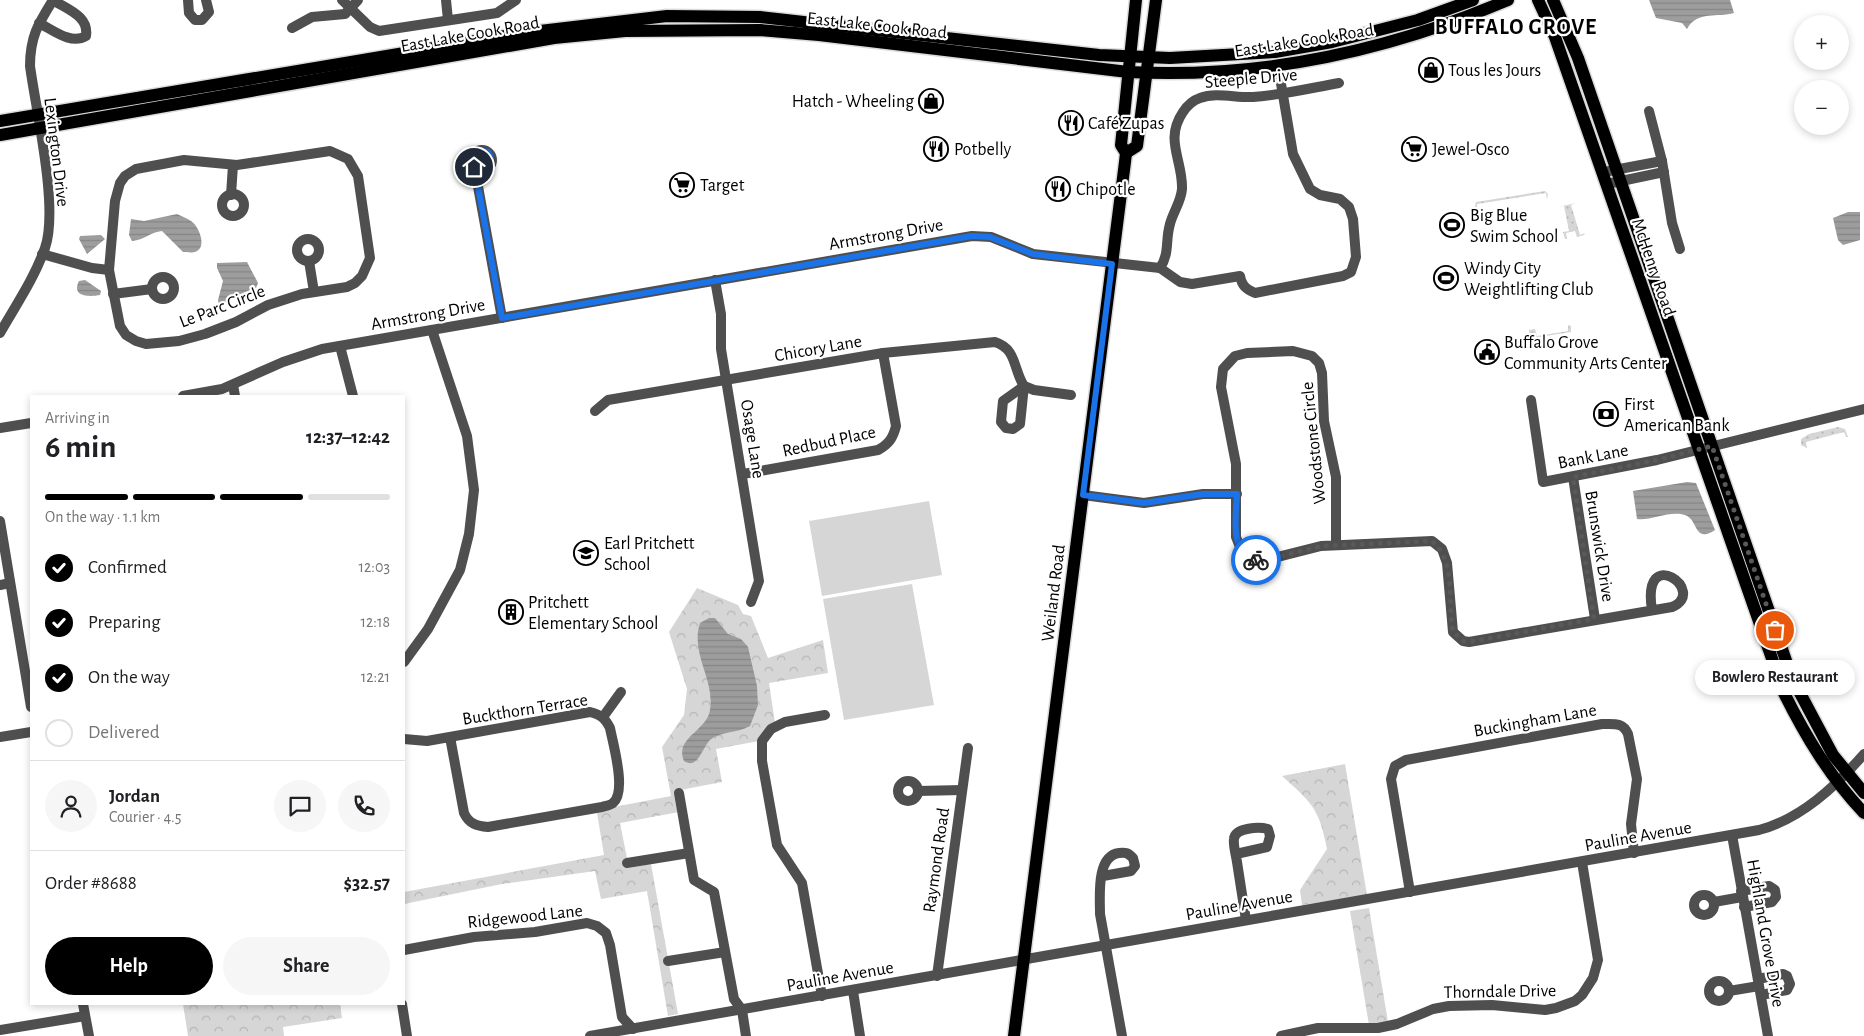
<!DOCTYPE html>
<html lang="en">
<head>
<meta charset="utf-8">
<style>
  :root { --surface:#fff; --page:#f6f6f6; --text:#202124; --muted:#757577; --line:#e0e0e0; --accent:#000 }
  body { margin:0; font-family:"Alegreya Sans",sans-serif; background:var(--page); color:var(--text); height:100vh; display:flex; flex-direction:column; font-size:19px; white-space:nowrap }
  * { box-sizing:border-box; margin:0 }
  p { font-size:16px; color:var(--muted) }
  .icon { flex:none; width:28px; height:28px; fill:none; stroke:currentColor; stroke-width:2; stroke-linecap:round; stroke-linejoin:round }
  .map { position:relative; flex:1; overflow:hidden }
  .sheet { position:absolute; left:30px; top:395px; width:375px; height:610px; display:flex; flex-direction:column; background:var(--surface); border-radius:0px; box-shadow:0 2px 8px #0003 }
  .sheet>* { flex:none }
  .fabs { position:absolute; left:1794px; top:15px; display:grid; gap:10px }
  .fabs a { display:grid; place-items:center; width:55px; height:55px; border-radius:50%; background:var(--surface); box-shadow:0 2px 8px #0003; font-size:25px }
  .pin { position:absolute; display:grid; place-items:center; width:42px; height:42px; color:#fff; margin:-21px; border:2px solid #fff; border-radius:50%; box-shadow:0 1px 5px #0007 }
  .courier { position:absolute; display:grid; place-items:center; width:50px; height:50px; margin:-25px; border:4px solid #1a73e8; border-radius:50%; background:#fff; color:#222; box-shadow:0 1px 6px #0007 }
  .bubble { position:absolute; height:35px; border-radius:18px; background:var(--surface); box-shadow:0 2px 8px #0003; font-size:16px; font-weight:700; line-height:35px; text-align:center }
  .head em { font-style:normal; font-weight:700 }
  .head div { display:flex; flex-direction:column-reverse }
  .head { display:flex; align-items:center; justify-content:space-between; height:85px; padding:0 15px }
  h1 { font-size:32px; font-weight:700; line-height:38px }
  .bar { display:grid; grid-template-columns:repeat(4,1fr); gap:8px 5px; align-content:center; height:60px; padding:0 15px }
  .bar i { height:6px; border-radius:4px; background:var(--line) }
  .bar .on { background:var(--accent) }
  .bar p { grid-column:span 4 }
  .line { display:flex; align-items:center; gap:12px; padding:0 15px; border-top:1px solid var(--line) }
  .line div { flex:1 }
  .round { display:grid; place-items:center; flex:none; width:52px; height:52px; border-radius:26px; background:var(--page) }
  ol { padding:0 15px; list-style:none }
  li { display:flex; align-items:center; gap:15px; height:55px }
  li p { margin-inline-start:auto }
  li .icon { padding:5px; border-radius:50%; background:var(--accent); color:#fff; stroke-width:4 }
  li:last-child { color:var(--muted) }
  li i { width:28px; height:28px; border:2px solid var(--line); border-radius:50% }
  .cta { display:flex; gap:10px; margin-top:auto; padding:10px 15px }
  .cta a { flex:1; height:58px; border-radius:30px; background:var(--accent); color:#fff; font-size:20px; font-weight:700; line-height:58px; text-align:center }
  .cta a+a { background:var(--page); color:var(--text) }
  .map>svg:first-child { display:block }
  .grass { fill:url(#grass-dots) }
  .park { fill:url(#park-crowns) }
  .pitch { fill:#d6d6d6 }
  .water { fill:url(#water-rules) }
  .lines { fill:none; stroke-linecap:round; stroke-linejoin:round }
  .major-casing { stroke:#dbdbdb; stroke-width:15 }
  .minor { stroke:#4f4f4f; stroke-width:10 }
  .major { stroke:#000; stroke-width:12 }
  .done { stroke:#595959; stroke-width:5; stroke-dasharray:0 9 }
  .route { stroke:#1a73e8; stroke-width:6 }
  .labels { text-anchor:middle; stroke-width:4.5; stroke-linejoin:round; paint-order:stroke }
  .street-label { font-size:18px; fill:#000; stroke:#fff }
  .poi-label { font-size:18px; fill:#000; stroke:#fff; text-anchor:start }
  .district-label { font-size:22px; font-weight:bold; letter-spacing:1px; fill:#000; stroke:#fff }
</style>
</head>
<body>
<div class="map">
<svg width="1864" height="1036" viewBox="0 0 1864 1036">
  <defs>
    <pattern id="grass-dots" width="8" height="8" patternUnits="userSpaceOnUse" patternTransform="scale(1.25)"><rect width="8" height="8" fill="#d6d6d6"/><path d="M2 2h.1M6 6h.1" fill="none" stroke="#b6b6b6" stroke-width="1.8" stroke-linecap="round"/></pattern>
    <pattern id="park-crowns" width="20" height="18" patternUnits="userSpaceOnUse" patternTransform="scale(1.25)"><rect width="20" height="18" fill="#d6d6d6"/><path d="M2 6a3 3 0 1 1 6 0M12 15a3 3 0 1 1 6 0" fill="none" stroke="#b6b6b6"/></pattern>
    <pattern id="water-rules" width="6" height="5" patternUnits="userSpaceOnUse" patternTransform="scale(1.25)"><rect width="6" height="5" fill="#9d9d9d"/><path d="M0 2.5h6" fill="none" stroke="#858585"/></pattern>
  </defs>
  <rect width="100%" height="100%" fill="#fff"/>
  <!-- grass -->
  <g class="grass">
    <polygon points="1545,191 1548,194 1547,199 1546,193 1477,204 1477,210 1474,210 1476,202"/>
    <polygon points="1576,203 1571,205 1580,235 1585,233 1584,235 1577,237 1575,231 1566,233 1567,239 1565,239 1563,232 1569,231 1564,206 1558,207"/>
    <polygon points="1568,325 1571,326 1571,332 1527,339 1520,351 1518,344 1529,337 1529,330 1535,329 1537,336 1568,331"/>
    <polygon points="1838,427 1845,429 1848,437 1846,437 1844,432 1806,442 1807,448 1801,445 1801,439 1809,434"/>
  </g>
  <!-- park -->
  <g class="park">
    <polygon points="697,588 738,605 743,614 751,616 768,658 823,640 828,673 769,683 775,723 759,741 716,749 722,782 675,791 679,812 620,823 629,868 651,864 678,1014 668,1016 647,891 601,899 595,871 502,884 404,904 404,892 604,855 597,813 619,806 671,796 662,747 684,715 687,689 669,632"/>
    <path d="M1345,764L1367,895L1302,905L1300,890L1327,849C1319,808 1312,803 1282,776Z"/>
    <polygon points="1369,908 1388,1022 1369,1025 1350,911"/>
    <polygon points="183,1004 340,1004 342,1018 283,1027 284,1036 188,1036"/>
  </g>
  <!-- pitch -->
  <g class="pitch">
    <polygon points="929,501 942,575 822,596 809,521"/>
    <polygon points="912,584 934,705 844,720 823,599"/>
  </g>
  <!-- water -->
  <g class="water">
    <path d="M1649,0H1730L1734,13C1718,18 1697,10 1687,29L1682,23L1656,18Z"/>
    <polygon points="1848,212 1860,212 1860,240 1843,245 1838,240 1833,218"/>
    <path d="M177,214C181,216 187,218 191,221C199,226 208,248 195,252C192,253 186,252 183,252L162,231C151,232 144,240 132,241L129,235L131,219L144,221Z"/>
    <polygon points="101,235 105,239 87,254 79,239 80,236"/>
    <path d="M247,262L258,283L256,288C241,292 231,302 219,305L218,300L223,281L217,268V263Z"/>
    <path d="M85,280L101,291L100,295C89,297 71,297 79,281Z"/>
    <path d="M1687,482L1696,483L1715,530C1694,544 1698,519 1685,515C1670,510 1651,521 1637,519L1633,491Z"/>
    <path d="M709,618H715L728,634L741,639L748,647L757,686L758,705L750,726C738,733 721,731 710,740C702,748 698,770 684,761C674,738 707,731 710,710C715,679 690,654 700,623Z"/>
  </g>
  <g class="lines">
    <defs>
      <g id="major">
        <path d="M1538,0L1555,37L1784,693C1806,737 1830,777 1864,813"/>
        <polyline points="1553,0 1578,58 1792,678 1833,755 1864,793"/>
        <polyline points="0,121 523,33 667,16 760,17 1099,55 1170,58 1275,52 1332,42 1418,20 1473,0"/>
        <path d="M0,135L554,38L625,31L760,30L819,35L1128,72C1259,79 1388,51 1508,0"/>
        <polyline points="1126,153 1137,146 1156,0"/>
        <polyline points="1014,1036 1125,162 1126,153 1121,145 1136,0"/>
      </g>
    </defs>
    <!-- major casing -->
    <use href="#major" class="major-casing"/>
    <!-- minor -->
    <g class="minor">
      <polyline points="188,0 189,13 195,20 202,20 209,12 206,0"/>
      <polyline points="342,0 370,27 379,31 497,13 516,0"/>
      <polyline points="446,0 448,20"/>
      <path d="M39,23C53,30 71,45 86,36C89,16 68,10 53,0"/>
      <polyline points="292,28 312,17 345,14 358,0"/>
      <polyline points="1649,111 1662,161 1672,223 1680,249"/>
      <circle cx="482" cy="160" r="10"/>
      <polygon points="330,151 348,159 358,176 370,258 362,276 355,283 347,287 302,294 268,305 236,322 205,334 179,341 146,344 136,341 126,335 120,326 109,270 115,201 120,183 125,176 136,169 184,160 237,165"/>
      <polyline points="479,169 477,181 502,318"/>
      <polyline points="1609,171 1662,161"/>
      <polyline points="1607,184 1664,172"/>
      <circle cx="233" cy="205" r="11"/>
      <polyline points="231,195 233,165"/>
      <circle cx="308" cy="250" r="11"/>
      <polyline points="42,254 92,268 109,270"/>
      <polyline points="309,261 314,292"/>
      <path d="M1160,268C1170,253 1165,241 1170,224C1173,212 1181,202 1182,189C1183,160 1164,140 1183,112C1187,106 1194,100 1200,98C1216,92 1236,98 1253,97C1282,95 1311,88 1339,83"/>
      <circle cx="163" cy="288" r="11"/>
      <polyline points="715,280 721,314 721,349 759,581 751,602"/>
      <polyline points="113,294 152,289"/>
      <path d="M0,333C16,305 34,279 45,248C59,208 36,111 30,66C30,37 38,24 53,0"/>
      <polyline points="340,346 353,396"/>
      <polyline points="233,385 235,396"/>
      <polygon points="1024,386 1020,424 1013,429 1006,428 1001,422 1003,401"/>
      <path d="M183,396L222,389L283,362L322,349L972,236L991,237L1033,254L1160,268L1180,282L1192,284L1240,276C1242,286 1246,289 1255,293L1343,276L1351,272L1356,257L1353,219L1349,207L1340,199L1320,195L1310,189L1293,154L1278,66"/>
      <polyline points="1531,400 1543,482 1657,460 1864,409"/>
      <path d="M595,411L608,400L883,353L995,342C1017,349 1013,369 1024,386L1034,390L1071,395"/>
      <polyline points="0,428 31,423"/>
      <path d="M743,474L878,450C889,444 893,438 896,426L883,353"/>
      <polyline points="1573,477 1595,619"/>
      <polyline points="1083,495 1144,503 1203,494 1237,494"/>
      <polyline points="0,521 31,707"/>
      <path d="M1336,544V477L1324,421L1322,373L1319,363L1312,356L1293,351L1247,353L1235,356L1223,369L1221,387L1236,464V537L1240,547L1252,559H1270L1321,546L1432,541L1442,549L1447,563L1453,632L1463,641L1469,642L1672,607C1709,592 1641,542 1652,610"/>
      <polyline points="0,585 10,583"/>
      <polyline points="404,662 428,629 460,570 469,534 474,490 467,436 432,330"/>
      <polyline points="603,717 621,692"/>
      <polyline points="0,737 31,732"/>
      <path d="M404,739L427,741L590,712C601,715 605,718 610,728C613,744 627,792 613,803C611,805 605,806 602,807L488,827C477,826 469,824 464,813L450,737"/>
      <circle cx="908" cy="791" r="10"/>
      <polyline points="918,791 962,790"/>
      <polyline points="679,793 694,880 714,892 734,999 742,1010 746,1036"/>
      <polyline points="1732,835 1768,1036"/>
      <path d="M1236,854L1267,847L1270,836L1268,829C1260,827 1235,827 1234,839C1233,845 1236,855 1237,862C1240,881 1243,901 1246,920"/>
      <polyline points="627,863 689,853"/>
      <path d="M1103,876L1131,871L1135,866L1133,858C1128,853 1126,852 1119,853C1096,856 1100,896 1100,914L1122,1036"/>
      <polyline points="1741,891 1769,886 1775,890 1776,897 1772,902 1744,907"/>
      <path d="M1410,892L1391,779L1395,766L1406,760L1602,724C1614,724 1623,722 1628,734L1637,779L1631,824L1634,853"/>
      <circle cx="1704" cy="905" r="10"/>
      <polyline points="1714,902 1742,897"/>
      <polyline points="404,950 474,937 535,932 587,923 597,926 606,933 610,945 622,1017 633,1029"/>
      <polyline points="668,961 725,952"/>
      <polyline points="937,976 968,748"/>
      <polyline points="1758,979 1783,974 1787,976 1790,984 1787,990 1761,995"/>
      <circle cx="1719" cy="991" r="10"/>
      <polyline points="853,991 860,1036"/>
      <polyline points="1729,991 1759,986"/>
      <polyline points="822,996 802,883 777,845 762,761 762,741 771,729 785,722 825,715"/>
      <polyline points="83,1004 89,1036"/>
      <polyline points="402,1004 407,1036"/>
      <polyline points="0,1030 85,1016"/>
      <path d="M590,1036L1759,830C1801,819 1836,786 1864,754"/>
      <polyline points="1281,1036 1318,1028 1378,1028 1397,1024 1433,1009 1449,1006 1492,1005 1545,1010 1556,1008 1575,1001 1582,995 1593,978 1598,960 1582,862"/>
    </g>
    <!-- major -->
    <use href="#major" class="major"/>
  </g>
  <g class="lines">
    <!-- done -->
    <path class="done" d="M1256,560L1270,559L1321,546L1432,541C1457,562 1447,601 1453,632L1463,641L1469,642L1594,619L1573,477L1657,460L1712,446L1775,630"/>
    <!-- route -->
    <path class="route" d="M474,167C470,160 472,154 478,150L488,152C493,158 492,164 486,169H479L477,181L502,318L972,236L990,237L1033,254L1112,264L1083,495L1144,503L1203,494H1237C1236,515 1229,554 1256,560"/>
  </g>
  <!-- icons -->
  <defs>
    <symbol id="shop-ring" viewBox="-11 -11 22 22"><circle r="9.5" fill="#fff" stroke="#000" stroke-width="1.5"/><path d="M-5-2.5h2.3a2.7 3.5 0 0 1 5.4 0H5L5.5 6h-11ZM-1.5-2.5h3a1.5 2.3 0 0 0-3 0Z" fill="#000"/></symbol>
    <symbol id="restaurant-ring" viewBox="-11 -11 22 22"><circle r="9.5" fill="#fff" stroke="#000" stroke-width="1.5"/><path d="M-5-6h1v4h1v-4h1v4h1v-4h1v5L-1.5 .5V6h-2V.5L-5-1ZM5-6V6H3V1.5H1.5Q1.5-4 5-6Z" fill="#000"/></symbol>
    <symbol id="supermarket-ring" viewBox="-11 -11 22 22"><circle r="9.5" fill="#fff" stroke="#000" stroke-width="1.5"/><path d="M-6-5.5h2.5l.6 2H6L4.5 2H-2.5L-4.4-4H-6ZM-1.5 3.2a1.3 1.3 0 1 0 .1 0ZM3 3.2a1.3 1.3 0 1 0 .1 0Z" fill="#000"/></symbol>
    <symbol id="stadium-ring" viewBox="-11 -11 22 22"><circle r="9.5" fill="#fff" stroke="#000" stroke-width="1.5"/><path d="M0-5a6.5 5 0 1 0 0 10a6.5 5 0 1 0 0-10ZM-3.5-1.8h7v3.6h-7Z" fill="#000"/></symbol>
    <symbol id="civic-ring" viewBox="-11 -11 22 22"><circle r="9.5" fill="#fff" stroke="#000" stroke-width="1.5"/><path d="M-.6-6.5H3V-4.5H.6V-3L4-1V1h2V6H-6V1h2V-1L-.6-3ZM-1.2 2.5V6h2.4V2.5Z" fill="#000"/></symbol>
    <symbol id="bank-ring" viewBox="-11 -11 22 22"><circle r="9.5" fill="#fff" stroke="#000" stroke-width="1.5"/><path d="M-6-4H6V4H-6ZM0-2.3a2.3 2.3 0 1 0 0 4.6a2.3 2.3 0 1 0 0-4.6Z" fill="#000"/></symbol>
    <symbol id="school-ring" viewBox="-11 -11 22 22"><circle r="9.5" fill="#fff" stroke="#000" stroke-width="1.5"/><path d="M0-5L7-2L0 1L-7-2ZM-4 1L0 2.5L4 1V4Q0 6-4 4Z" fill="#000"/></symbol>
    <symbol id="building-ring" viewBox="-11 -11 22 22"><circle r="9.5" fill="#fff" stroke="#000" stroke-width="1.5"/><path d="M-4-6H4V6H1V3H-1V6H-4ZM-2.5-4.3h1.7v1.8h-1.7ZM.8-4.3h1.7v1.8H.8ZM-2.5-1h1.7V.8h-1.7ZM.8-1h1.7V.8H.8Z" fill="#000"/></symbol>
  </defs>
  <g fill-rule="evenodd">
    <use href="#shop-ring" x="1417" y="56" width="28" height="28"/>
    <use href="#shop-ring" x="917" y="87" width="28" height="28"/>
    <use href="#restaurant-ring" x="1057" y="109" width="28" height="28"/>
    <use href="#restaurant-ring" x="922" y="135" width="28" height="28"/>
    <use href="#supermarket-ring" x="1400" y="135" width="28" height="28"/>
    <use href="#supermarket-ring" x="668" y="171" width="28" height="28"/>
    <use href="#restaurant-ring" x="1044" y="175" width="28" height="28"/>
    <use href="#stadium-ring" x="1438" y="211" width="28" height="28"/>
    <use href="#stadium-ring" x="1432" y="264" width="28" height="28"/>
    <use href="#civic-ring" x="1473" y="338" width="28" height="28"/>
    <use href="#bank-ring" x="1592" y="400" width="28" height="28"/>
    <use href="#school-ring" x="572" y="539" width="28" height="28"/>
    <use href="#building-ring" x="497" y="598" width="28" height="28"/>
  </g>
  <g class="labels">
    <!-- street labels -->
    <g class="street-label">
      <text transform="translate(877 25) rotate(6)" y="6">East Lake Cook Road</text>
      <text transform="translate(470 34) rotate(-10)" y="6">East Lake Cook Road</text>
      <text transform="translate(1304 40) rotate(-9)" y="6">East Lake Cook Road</text>
      <text transform="translate(1251 78) rotate(-5)" y="6">Steeple Drive</text>
      <text transform="translate(57 152) rotate(83)" y="6">Lexington Drive</text>
      <text transform="translate(886 234) rotate(-10)" y="6">Armstrong Drive</text>
      <text transform="translate(1654 267) rotate(71)" y="6">McHenry Road</text>
      <text transform="translate(222 306) rotate(-21)" y="6">Le Parc Circle</text>
      <text transform="translate(428 314) rotate(-10)" y="6">Armstrong Drive</text>
      <text transform="translate(818 348) rotate(-10)" y="6">Chicory Lane</text>
      <text transform="translate(753 439) rotate(81)" y="6">Osage Lane</text>
      <text transform="translate(829 441) rotate(-12)" y="6">Redbud Place</text>
      <text transform="translate(1313 443) rotate(-96)" y="6">Woodstone Circle</text>
      <text transform="translate(1593 456) rotate(-11)" y="6">Bank Lane</text>
      <text transform="translate(1600 546) rotate(81)" y="6">Brunswick Drive</text>
      <text transform="translate(1053 593) rotate(-83)" y="6">Weiland Road</text>
      <text transform="translate(525 709) rotate(-9)" y="6">Buckthorn Terrace</text>
      <text transform="translate(1535 720) rotate(-10)" y="6">Buckingham Lane</text>
      <text transform="translate(1638 836) rotate(-10)" y="6">Pauline Avenue</text>
      <text transform="translate(936 860) rotate(-82)" y="6">Raymond Road</text>
      <text transform="translate(1239 905) rotate(-10)" y="6">Pauline Avenue</text>
      <text transform="translate(525 916) rotate(-6)" y="6">Ridgewood Lane</text>
      <text transform="translate(1766 933) rotate(80)" y="6">Highland Grove Drive</text>
      <text transform="translate(840 976) rotate(-10)" y="6">Pauline Avenue</text>
      <text transform="translate(1500 991) rotate(-1)" y="6">Thorndale Drive</text>
    </g>
    <!-- poi labels -->
    <g class="poi-label">
      <text x="1448" y="76">Tous les Jours</text>
      <text x="914" y="107" text-anchor="end">Hatch - Wheeling</text>
      <text x="1088" y="129">Café Zupas</text>
      <text x="954" y="155">Potbelly</text>
      <text x="1432" y="155">Jewel-Osco</text>
      <text x="700" y="191">Target</text>
      <text x="1076" y="195">Chipotle</text>
      <text x="1470" y="221">Big Blue<tspan x="1470" dy="21">Swim School</tspan></text>
      <text x="1464" y="274">Windy City<tspan x="1464" dy="21">Weightlifting Club</tspan></text>
      <text x="1504" y="348">Buffalo Grove<tspan x="1504" dy="21">Community Arts Center</tspan></text>
      <text x="1624" y="410">First<tspan x="1624" dy="21">American Bank</tspan></text>
      <text x="604" y="549">Earl Pritchett<tspan x="604" dy="21">School</tspan></text>
      <text x="528" y="608">Pritchett<tspan x="528" dy="21">Elementary School</tspan></text>
    </g>
    <!-- district labels -->
    <g class="district-label">
      <text x="1516" y="34">BUFFALO GROVE</text>
    </g>
  </g>
</svg>
<div class="fabs">
<a>+</a>
<a>−</a>
</div>
<div class="pin" style="left:1775px;top:630px;background:#ea580c"><svg class="icon" aria-label="bag" viewBox="0 0 24 24"><path d="M5 8h14l-1 12H6zM9 8a3 3 0 0 1 6 0"/></svg></div>
<div class="pin" style="left:474px;top:167px;background:#1f2937"><svg class="icon" aria-label="home" viewBox="0 0 24 24"><path d="M3 11l9-7 9 7M6 9v11h12V9"/></svg></div>
<div class="courier" style="left:1256px;top:560px"><svg class="icon" aria-label="bike" viewBox="0 0 24 24"><circle cx="6" cy="16" r="4"/><circle cx="18" cy="16" r="4"/><path d="M6 16l4-8h5l3 8M10 8l3 8H6M13 5h3"/></svg></div>
<div class="bubble" style="left:1695px;top:660px;width:160px">Bowlero Restaurant</div>
<section class="sheet">
<div class="head"><div><h1>6 min</h1><p>Arriving in</p></div><em>12:37–12:42</em></div>
<div class="bar"><i class="on"></i><i class="on"></i><i class="on"></i><i></i><p>On the way · 1.1 km</p></div>
<ol>
<li><svg class="icon" aria-label="check" viewBox="0 0 24 24"><path d="M5 12l5 5 9-10"/></svg>Confirmed<p>12:03</p></li>
<li><svg class="icon" aria-label="check" viewBox="0 0 24 24"><path d="M5 12l5 5 9-10"/></svg>Preparing<p>12:18</p></li>
<li><svg class="icon" aria-label="check" viewBox="0 0 24 24"><path d="M5 12l5 5 9-10"/></svg>On the way<p>12:21</p></li>
<li><i></i>Delivered</li>
</ol>
<div class="line" style="height:90px"><a class="round"><svg class="icon" aria-label="person" viewBox="0 0 24 24"><circle cx="12" cy="8" r="4"/><path d="M4 21q1-7 8-7t8 7"/></svg></a><div><b>Jordan</b><p>Courier · 4.5</p></div><a class="round"><svg class="icon" aria-label="chat" viewBox="0 0 24 24"><path d="M4 5h16v11H9l-5 4z"/></svg></a><a class="round"><svg class="icon" aria-label="phone" viewBox="0 0 24 24"><path d="M5 4h4l2 5-3 2q2 4 5 5l2-3 5 2v4C11 20 4 13 5 4z"/></svg></a></div>
<div class="line" style="height:65px"><div>Order #8688</div><b>$32.57</b></div>
<div class="cta"><a>Help</a><a>Share</a></div>
</section>
</div>
</body>
</html>
